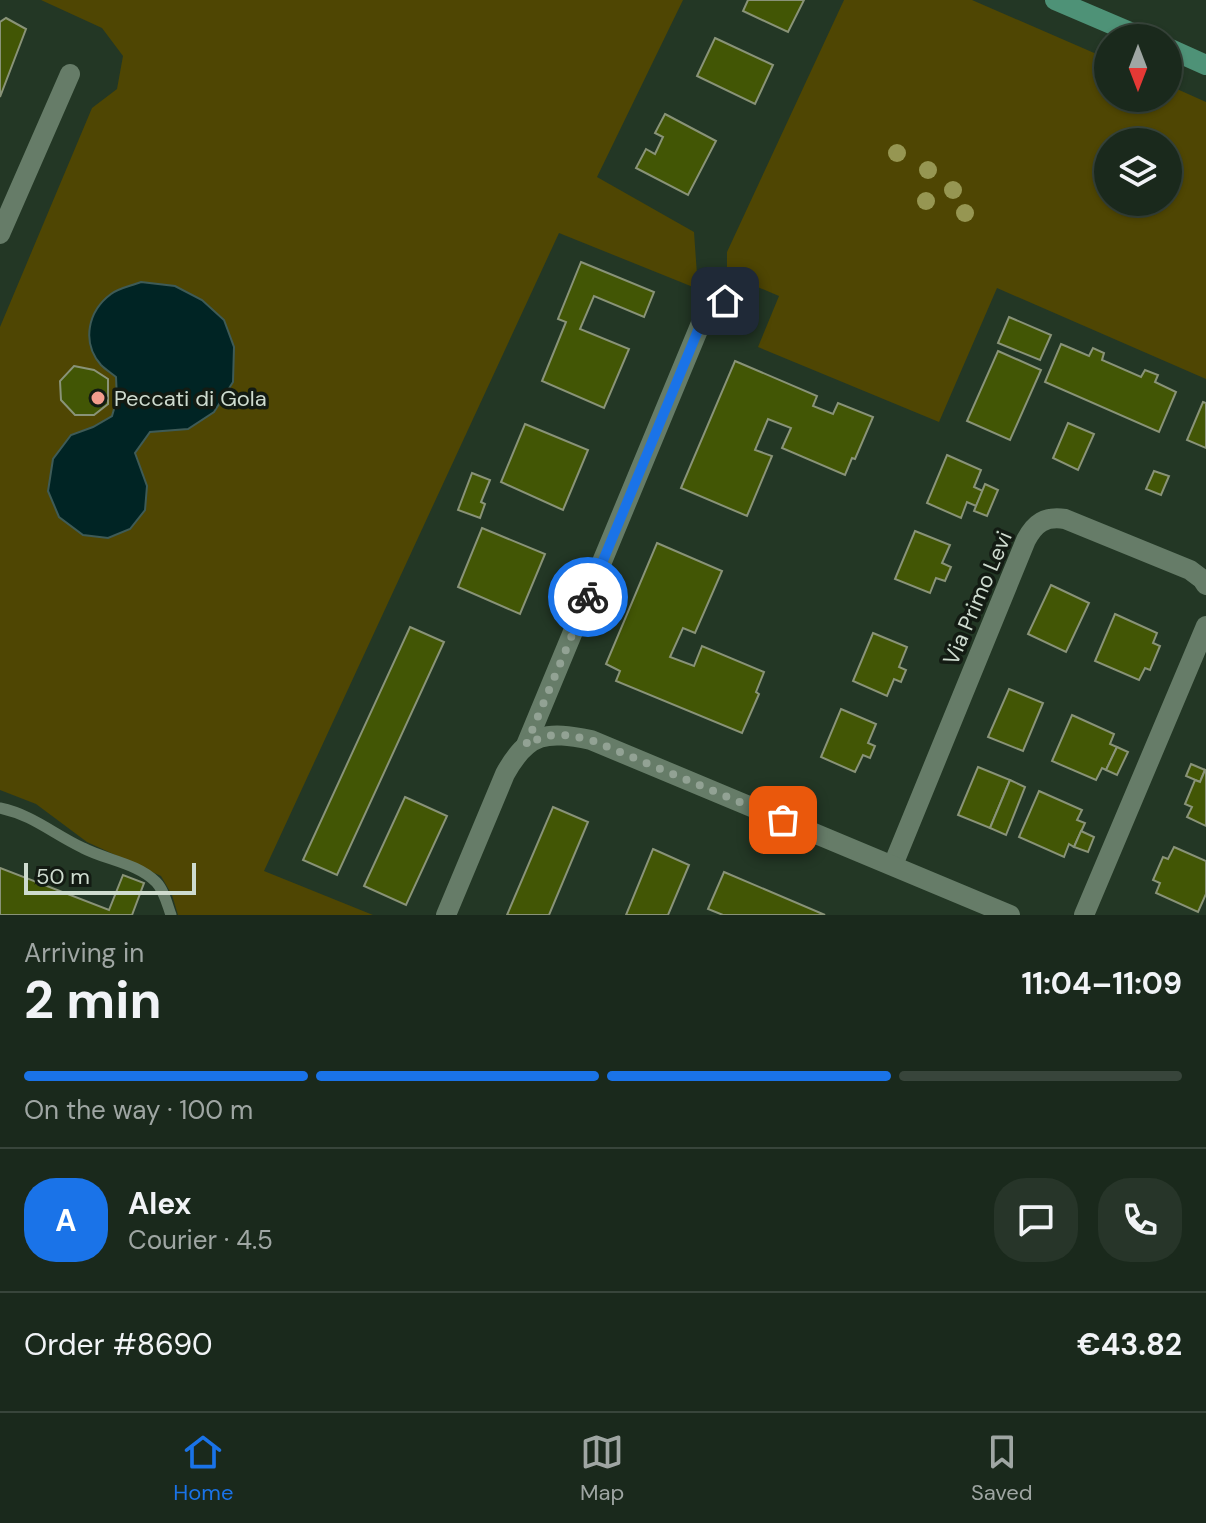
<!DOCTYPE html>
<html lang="en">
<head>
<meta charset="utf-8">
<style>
  :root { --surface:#1a291c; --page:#273529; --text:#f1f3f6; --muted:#9fa6a3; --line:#38453b; --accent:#1a73e8 }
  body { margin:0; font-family:"DM Sans",sans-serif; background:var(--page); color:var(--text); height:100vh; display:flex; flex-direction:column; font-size:30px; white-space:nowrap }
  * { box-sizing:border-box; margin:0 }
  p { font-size:26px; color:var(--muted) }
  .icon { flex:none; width:44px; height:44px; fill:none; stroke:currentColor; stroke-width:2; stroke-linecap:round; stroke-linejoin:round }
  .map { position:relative; height:915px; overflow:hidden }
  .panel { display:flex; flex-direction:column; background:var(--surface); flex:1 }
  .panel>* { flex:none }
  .needle { width:52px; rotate:180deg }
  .controls { position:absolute; left:1094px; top:24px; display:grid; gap:16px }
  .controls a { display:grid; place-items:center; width:88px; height:88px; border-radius:50%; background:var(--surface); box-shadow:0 2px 6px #0004,0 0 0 2px var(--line); font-size:40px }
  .scale { position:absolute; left:24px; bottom:20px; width:172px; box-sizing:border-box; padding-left:8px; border:4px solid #cedbcf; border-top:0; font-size:22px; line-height:28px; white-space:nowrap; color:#cedbcf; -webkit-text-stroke:6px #131b13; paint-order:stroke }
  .pin { position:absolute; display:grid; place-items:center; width:68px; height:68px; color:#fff; margin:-34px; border-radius:16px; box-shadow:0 4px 12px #0006 }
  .courier { position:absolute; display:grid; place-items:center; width:80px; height:80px; margin:-40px; border:6px solid #1a73e8; border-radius:50%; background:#fff; color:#222; box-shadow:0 2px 10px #0007 }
  .summary em { font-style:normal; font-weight:700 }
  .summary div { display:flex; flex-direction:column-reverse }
  .summary { display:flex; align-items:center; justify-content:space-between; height:136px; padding:0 24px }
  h1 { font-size:52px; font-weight:700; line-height:60px }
  .bar { display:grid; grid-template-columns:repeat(4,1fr); gap:12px 8px; align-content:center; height:96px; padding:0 24px }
  .bar i { height:10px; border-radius:6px; background:var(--line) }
  .bar .on { background:var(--accent) }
  .bar p { grid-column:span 4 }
  .line { display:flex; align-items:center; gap:20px; padding:0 24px; border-top:2px solid var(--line) }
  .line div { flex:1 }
  .round { display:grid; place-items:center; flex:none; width:84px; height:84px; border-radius:32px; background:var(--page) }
  .dock { display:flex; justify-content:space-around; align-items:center; height:112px; border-top:2px solid var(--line); background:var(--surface); font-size:22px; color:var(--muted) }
  .dock a { display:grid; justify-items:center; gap:4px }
  .dock .on { color:var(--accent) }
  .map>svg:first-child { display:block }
  .green { fill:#4f4603; fill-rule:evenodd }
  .water { fill:#002424; stroke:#3e5b57; stroke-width:2 }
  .building { fill:#425605; stroke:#899378; stroke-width:2 }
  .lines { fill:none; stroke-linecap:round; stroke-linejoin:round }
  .lane { stroke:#667c68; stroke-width:11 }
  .street { stroke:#667c68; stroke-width:20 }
  .secondary { stroke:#4e9277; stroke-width:20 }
  .tree { fill:#969652 }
  .done { stroke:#92a294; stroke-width:8; stroke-dasharray:0 14.4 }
  .route { stroke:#1a73e8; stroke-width:10 }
  .poi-dot { fill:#f49d8d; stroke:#131b13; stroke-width:3 }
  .labels { text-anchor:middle; stroke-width:7; stroke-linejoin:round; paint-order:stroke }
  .poi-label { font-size:22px; fill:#cedbcf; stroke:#131b13; text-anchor:start }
  .street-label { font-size:22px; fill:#cedbcf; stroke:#131b13 }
</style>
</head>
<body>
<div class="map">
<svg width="1206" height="915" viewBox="0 0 1206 915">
  <rect width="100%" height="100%" fill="#233725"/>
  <!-- green -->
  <g class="green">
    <polygon points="41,0 683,0 597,177 694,232 698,289 559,233 264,871 373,915 178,915 172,895 161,876 87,842 36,804 0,790 0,327 92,108 117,89 123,56 102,28"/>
    <path d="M844,0H972L1108,59V98H1168V85L1206,102V379L997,288L939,422L758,347L779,296L727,274V252ZM1108,142H1168V202H1108Z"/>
  </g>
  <!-- water -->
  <path class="water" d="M141,282L175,286L202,300L224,320L234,347L233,382L214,412L188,429L150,432L135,453L147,486L145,510L130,529L108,538L83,535L59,517L48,491L53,459L71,435L93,427L112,416L117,399L116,377C111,373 105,369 101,365C81,342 88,311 111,294C119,288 131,286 141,282Z"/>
  <!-- building -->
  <g class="building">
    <polygon points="748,0 804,0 788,32 743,11"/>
    <polygon points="6,18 26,29 0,97 0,22"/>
    <polygon points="715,38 773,65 755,104 697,76"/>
    <polygon points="665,114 716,141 688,195 636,168 646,149 655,154 663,137 655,133"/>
    <polygon points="581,262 654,292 644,317 594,296 580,329 629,349 604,408 542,381 566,322 558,319"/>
    <polygon points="1009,317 1051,335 1040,360 998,343"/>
    <polygon points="1061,344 1089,356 1093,348 1104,353 1102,360 1141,377 1145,370 1158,375 1155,382 1176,392 1159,432 1045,382"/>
    <polygon points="998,351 1041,370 1010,440 967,421"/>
    <polygon points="735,361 817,396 813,406 833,414 838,403 873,417 855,459 852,458 845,475 782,448 791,428 768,419 755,450 772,456 747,516 681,488"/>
    <polygon points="74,366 94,370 108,379 108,404 94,415 75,415 61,400 60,381"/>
    <polygon points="1203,402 1206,403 1206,448 1187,440"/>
    <polygon points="1068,423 1094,434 1078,470 1053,458"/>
    <polygon points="525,424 588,450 563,510 501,482"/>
    <polygon points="947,455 981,470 974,487 983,491 976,506 967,502 961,518 927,503"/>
    <polygon points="1154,471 1169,476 1161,495 1146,489"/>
    <polygon points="472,473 490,480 481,502 485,504 480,518 458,510"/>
    <polygon points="985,484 998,490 987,516 974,511"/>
    <polygon points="482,528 545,554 520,614 458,587"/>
    <polygon points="915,531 950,545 942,563 951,567 945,581 936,578 930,593 895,579"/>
    <polygon points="657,543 722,571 695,633 683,628 670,657 694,666 702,646 764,672 756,692 759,694 742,733 616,681 620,671 606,664"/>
    <polygon points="1051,585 1089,603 1066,652 1028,634"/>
    <polygon points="1115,614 1157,633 1153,643 1160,646 1150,670 1145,668 1139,680 1095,661"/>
    <polygon points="410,627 444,642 337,875 303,860"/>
    <polygon points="873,633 907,647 899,667 906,670 901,682 894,679 887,696 853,681"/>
    <polygon points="1009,689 1043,703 1023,751 988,737"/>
    <polygon points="841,709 876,724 868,743 875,746 870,758 863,755 855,772 821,757"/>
    <polygon points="1072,715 1114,734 1110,744 1117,747 1106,770 1102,768 1096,780 1052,761"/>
    <polygon points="1117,747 1128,752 1117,775 1106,770"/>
    <polygon points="1191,764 1205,770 1200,782 1186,776"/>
    <polygon points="978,767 1010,780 990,828 958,815"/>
    <polygon points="1205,770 1206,771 1206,826 1187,817 1192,807 1185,804 1195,780 1200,782"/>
    <polygon points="1010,780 1025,787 1006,835 990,828"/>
    <polygon points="1039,791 1082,810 1077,820 1085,823 1074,847 1069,844 1064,857 1019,837"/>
    <polygon points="405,797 447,816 406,905 364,886"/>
    <polygon points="553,807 588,822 549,915 507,915"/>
    <polygon points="1081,831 1094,837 1088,852 1074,847"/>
    <polygon points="1174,847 1206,861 1206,894 1198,912 1156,893 1160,883 1153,880 1163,857 1168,859"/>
    <polygon points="653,849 689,865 668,915 626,915"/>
    <polygon points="0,868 109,910 123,875 144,883 132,915 0,915"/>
    <polygon points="724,872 825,915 723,915 708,909"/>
  </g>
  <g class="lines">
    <!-- lane -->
    <path class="lane" d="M0,808C33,815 53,834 83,848C106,860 137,863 156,882C164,890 167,904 171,915"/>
    <!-- street -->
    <g class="street">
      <polyline points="0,234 70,74"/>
      <polyline points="526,745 706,311 725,301"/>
      <path d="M893,865L1026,540C1035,523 1045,516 1065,519L1190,570L1202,579L1206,585"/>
      <path d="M446,915L505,774C528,732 547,731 591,740L1010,915"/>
      <polyline points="1084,915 1206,626"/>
    </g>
    <!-- secondary -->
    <g class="secondary">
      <polyline points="1055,0 1144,38"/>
      <polyline points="1168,48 1206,65"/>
    </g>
  </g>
  <!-- trees -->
  <g class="tree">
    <circle cx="897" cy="153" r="9"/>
    <circle cx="928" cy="170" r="9"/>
    <circle cx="953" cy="190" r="9"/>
    <circle cx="926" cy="201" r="9"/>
    <circle cx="965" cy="213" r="9"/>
  </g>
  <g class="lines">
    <!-- done -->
    <path class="done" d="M588,597L526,745C551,731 564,734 591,740L783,820"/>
    <!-- route -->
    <polyline class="route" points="588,597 706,311 725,301"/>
  </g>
  <!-- markers -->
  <circle class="poi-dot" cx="98" cy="398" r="8"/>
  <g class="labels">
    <!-- poi labels -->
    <g class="poi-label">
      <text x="114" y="406">Peccati di Gola</text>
    </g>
    <!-- street labels -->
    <g class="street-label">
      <text transform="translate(977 598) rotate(-67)" y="8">Via Primo Levi</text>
    </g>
  </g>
</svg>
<div class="controls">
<a><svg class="needle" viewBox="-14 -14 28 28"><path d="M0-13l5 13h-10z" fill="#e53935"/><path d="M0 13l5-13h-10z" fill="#9fa6a3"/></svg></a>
<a><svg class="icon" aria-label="layers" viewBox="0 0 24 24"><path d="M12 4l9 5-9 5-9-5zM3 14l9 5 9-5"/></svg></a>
</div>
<div class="scale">50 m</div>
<div class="pin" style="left:783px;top:820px;background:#ea580c"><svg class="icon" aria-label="bag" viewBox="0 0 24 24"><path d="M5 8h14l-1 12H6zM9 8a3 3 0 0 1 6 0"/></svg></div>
<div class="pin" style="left:725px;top:301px;background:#1f2937"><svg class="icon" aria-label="home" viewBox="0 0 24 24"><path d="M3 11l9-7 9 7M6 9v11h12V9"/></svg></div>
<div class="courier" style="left:588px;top:597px"><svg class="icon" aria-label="bike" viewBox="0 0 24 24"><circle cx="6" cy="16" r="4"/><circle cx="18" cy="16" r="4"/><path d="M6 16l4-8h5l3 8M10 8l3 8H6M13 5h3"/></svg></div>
</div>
<section class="panel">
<div class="summary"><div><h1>2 min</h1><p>Arriving in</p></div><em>11:04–11:09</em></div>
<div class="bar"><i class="on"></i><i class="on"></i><i class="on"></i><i></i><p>On the way · 100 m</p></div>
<div class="line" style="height:144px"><b class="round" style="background:var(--accent);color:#fff">A</b><div><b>Alex</b><p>Courier · 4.5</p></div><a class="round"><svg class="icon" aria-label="chat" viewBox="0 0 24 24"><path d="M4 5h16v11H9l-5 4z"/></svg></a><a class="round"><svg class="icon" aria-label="phone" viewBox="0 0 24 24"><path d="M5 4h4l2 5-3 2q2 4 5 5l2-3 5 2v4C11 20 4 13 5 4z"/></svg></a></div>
<div class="line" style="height:104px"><div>Order #8690</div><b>€43.82</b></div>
</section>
<nav class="dock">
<a class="on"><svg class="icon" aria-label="home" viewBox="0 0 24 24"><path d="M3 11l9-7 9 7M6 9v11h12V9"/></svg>Home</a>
<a><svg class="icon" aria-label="map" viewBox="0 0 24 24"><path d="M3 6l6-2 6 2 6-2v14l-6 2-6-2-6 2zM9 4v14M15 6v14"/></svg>Map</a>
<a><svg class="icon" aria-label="saved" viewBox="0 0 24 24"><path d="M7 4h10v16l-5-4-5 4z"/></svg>Saved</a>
</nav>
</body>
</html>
